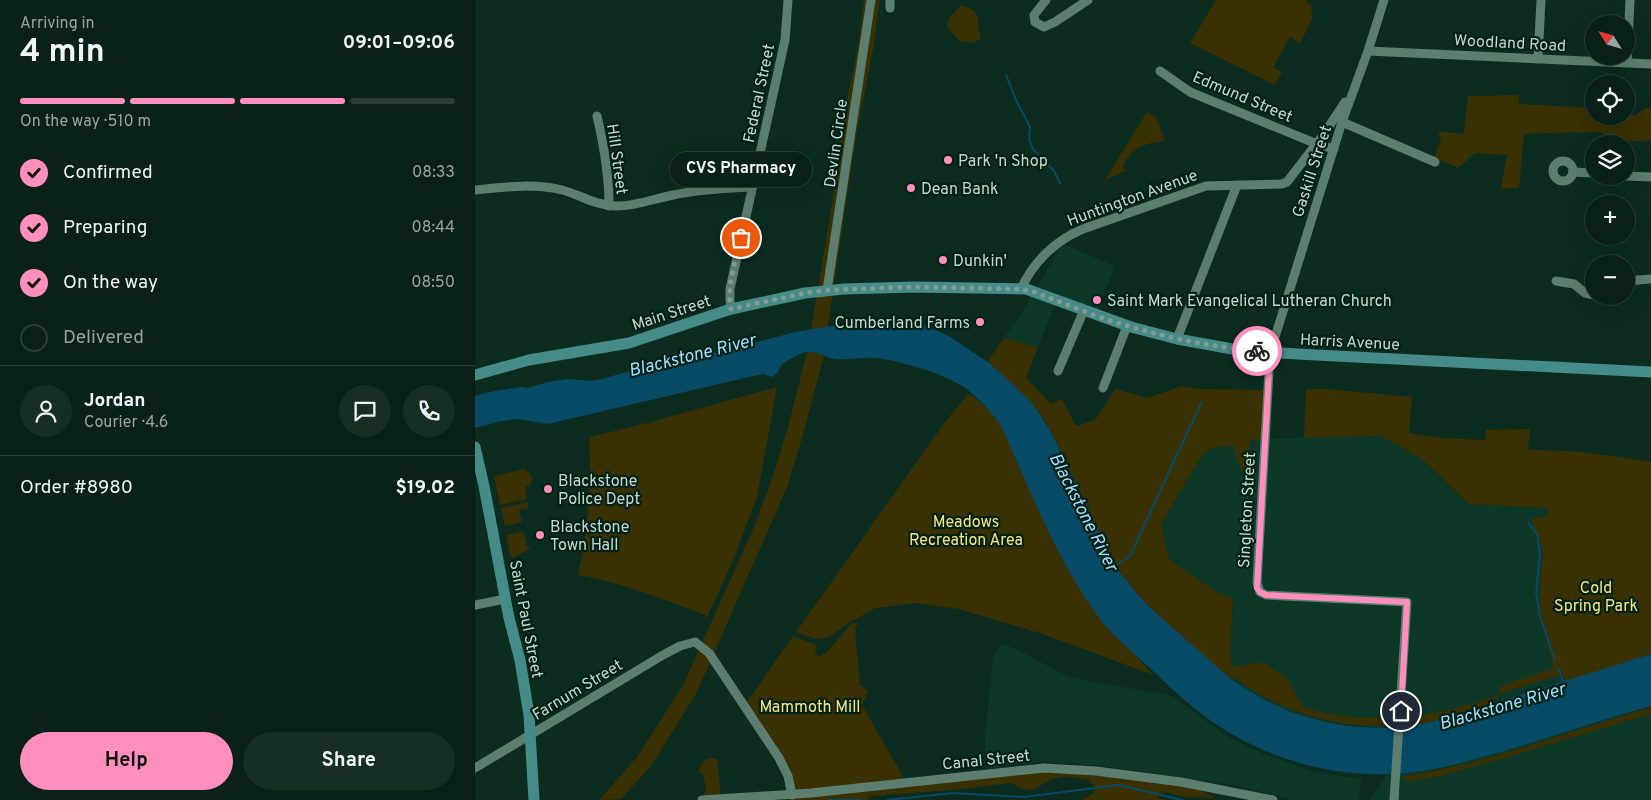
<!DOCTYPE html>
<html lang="en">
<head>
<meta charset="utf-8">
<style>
  :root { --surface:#092118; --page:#172e25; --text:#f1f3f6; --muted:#99a3a2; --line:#293e37; --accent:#fe8ebd }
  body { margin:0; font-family:Overpass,sans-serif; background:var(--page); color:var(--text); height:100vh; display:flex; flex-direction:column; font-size:19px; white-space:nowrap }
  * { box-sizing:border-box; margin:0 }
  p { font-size:16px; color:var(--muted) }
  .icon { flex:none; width:28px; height:28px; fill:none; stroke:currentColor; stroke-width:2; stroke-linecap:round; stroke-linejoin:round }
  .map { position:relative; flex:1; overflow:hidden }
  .side { display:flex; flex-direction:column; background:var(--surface); width:475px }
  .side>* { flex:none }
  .needle { width:32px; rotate:307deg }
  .tools { position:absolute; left:1110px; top:15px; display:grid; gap:10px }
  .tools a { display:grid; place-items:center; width:50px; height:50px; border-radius:50%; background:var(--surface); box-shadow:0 5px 20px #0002,0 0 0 1px var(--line); font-size:25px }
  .pin { position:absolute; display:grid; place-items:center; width:42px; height:42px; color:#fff; margin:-21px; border:2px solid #fff; border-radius:50%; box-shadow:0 1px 5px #0007 }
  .courier { position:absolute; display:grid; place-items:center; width:50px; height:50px; margin:-25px; border:4px solid #fe8ebd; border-radius:50%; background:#fff; color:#222; box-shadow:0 1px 6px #0007 }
  .bubble { position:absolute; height:35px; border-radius:18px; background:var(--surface); box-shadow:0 5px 20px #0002,0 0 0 1px var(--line); font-size:16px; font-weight:700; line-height:35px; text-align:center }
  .overview em { font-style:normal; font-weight:700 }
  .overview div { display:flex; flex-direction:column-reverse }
  .overview { display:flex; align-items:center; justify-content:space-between; height:85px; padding:0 20px }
  h1 { font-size:32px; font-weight:700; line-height:38px }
  .bar { display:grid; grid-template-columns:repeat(4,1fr); gap:8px 5px; align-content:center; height:60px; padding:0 20px }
  .bar i { height:6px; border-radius:4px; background:var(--line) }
  .bar .active { background:var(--accent) }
  .bar p { grid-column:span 4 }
  .line { display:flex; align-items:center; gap:12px; padding:0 20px; border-top:1px solid var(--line) }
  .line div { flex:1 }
  .round { display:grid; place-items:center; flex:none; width:52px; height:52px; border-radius:26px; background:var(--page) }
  ol { padding:0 20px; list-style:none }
  li { display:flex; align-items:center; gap:15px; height:55px }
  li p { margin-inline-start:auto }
  li .icon { padding:5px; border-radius:50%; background:var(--accent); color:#111; stroke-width:4 }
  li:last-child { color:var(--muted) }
  li i { width:28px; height:28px; border:2px solid var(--line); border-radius:50% }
  .action { display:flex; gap:10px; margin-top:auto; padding:10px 20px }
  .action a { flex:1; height:58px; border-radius:30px; background:var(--accent); color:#111; font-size:20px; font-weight:700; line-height:58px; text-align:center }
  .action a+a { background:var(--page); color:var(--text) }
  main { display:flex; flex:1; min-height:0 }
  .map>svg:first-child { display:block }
  .built { fill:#0d3828 }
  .green { fill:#393004 }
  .water { fill:#064a66 }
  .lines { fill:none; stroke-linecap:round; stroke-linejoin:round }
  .stream { stroke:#064a66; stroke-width:2 }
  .minor { stroke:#5c7e6f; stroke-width:9 }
  .major { stroke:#458b88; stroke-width:11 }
  .done { stroke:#849b91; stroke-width:5; stroke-dasharray:0 9 }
  .route { stroke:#fe8ebd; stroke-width:6 }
  .poi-dot { fill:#fe8ebd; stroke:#022217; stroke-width:2 }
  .labels { text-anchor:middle; stroke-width:4.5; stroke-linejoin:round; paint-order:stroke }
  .street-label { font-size:16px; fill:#c5d7ce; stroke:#022217 }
  .poi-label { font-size:16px; fill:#c5d7ce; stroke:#022217; text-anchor:start }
  .park-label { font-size:16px; fill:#fbe47d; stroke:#022217 }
  .water-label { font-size:18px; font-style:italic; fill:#a1dcfd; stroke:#022217 }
</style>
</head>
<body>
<main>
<section class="side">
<div class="overview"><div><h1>4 min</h1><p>Arriving in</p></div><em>09:01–09:06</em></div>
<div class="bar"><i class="active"></i><i class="active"></i><i class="active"></i><i></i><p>On the way · 510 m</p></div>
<ol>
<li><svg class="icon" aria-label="check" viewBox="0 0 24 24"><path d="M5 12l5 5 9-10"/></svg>Confirmed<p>08:33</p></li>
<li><svg class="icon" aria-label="check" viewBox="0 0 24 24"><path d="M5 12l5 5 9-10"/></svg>Preparing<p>08:44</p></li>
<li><svg class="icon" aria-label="check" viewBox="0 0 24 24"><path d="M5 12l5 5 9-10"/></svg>On the way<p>08:50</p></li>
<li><i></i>Delivered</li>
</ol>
<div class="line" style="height:90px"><a class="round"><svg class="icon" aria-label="person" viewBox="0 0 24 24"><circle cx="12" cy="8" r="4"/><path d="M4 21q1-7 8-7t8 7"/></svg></a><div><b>Jordan</b><p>Courier · 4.6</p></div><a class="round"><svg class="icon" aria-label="chat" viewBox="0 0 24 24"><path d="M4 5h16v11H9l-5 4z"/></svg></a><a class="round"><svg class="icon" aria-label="phone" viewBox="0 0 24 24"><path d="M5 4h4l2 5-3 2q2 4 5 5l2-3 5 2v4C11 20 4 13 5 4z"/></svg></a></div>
<div class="line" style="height:65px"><div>Order #8980</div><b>$19.02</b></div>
<div class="action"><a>Help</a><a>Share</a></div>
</section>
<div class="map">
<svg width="1176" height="800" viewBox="0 0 1176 800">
  <rect width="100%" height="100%" fill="#0c2c20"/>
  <!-- built -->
  <g class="built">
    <polygon points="590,245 640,266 620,315 581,301 563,347 529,338 547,312 585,248"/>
    <polygon points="905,436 946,458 993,504 1073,508 1065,609 1091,681 971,718 934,727 901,728 850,722 816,712 788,699 758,681 755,654 758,598 743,593 694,559 686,524 729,452 742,447 759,446 770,477 775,439"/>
    <polygon points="528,644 539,648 586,673 598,677 612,681 689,694 701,698 748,734 786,753 839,772 887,779 883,800 818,800 764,786 628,766 563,762 512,768 510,756 510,738 518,658 524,646"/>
    <polygon points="1176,706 1176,800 895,800 912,775 965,769"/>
  </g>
  <!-- green -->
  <g class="green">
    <polygon points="389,0 405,0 398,50 381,137 348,359 327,438 312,487 222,692 176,766 146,799 124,800 163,756 209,683 279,527 298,476 313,427 333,348 361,180 367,127 384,40"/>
    <polygon points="741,0 830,0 836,5 837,19 825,43 815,37 798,67 807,72 800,85 715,43"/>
    <path d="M487,5C511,15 498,16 506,36L505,39L497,43L484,41L472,27C473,16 479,12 487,5Z"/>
    <path d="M1044,95V104L1119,108V116L1161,115L1170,108H1176V140C1165,142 1150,142 1139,138C1133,137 1130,133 1124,132L1049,134L1044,188H1026L1032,155L1000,153L983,168L959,157L966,141L963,131L989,134L993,96Z"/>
    <path d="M672,112L681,117L690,141C671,143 657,147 648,166L651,171L630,180Z"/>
    <path d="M529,338L563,347L551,378L576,404L587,399L601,426L620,420L640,389L672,398L707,386L723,389L794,390L792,440H775L771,478L760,454L759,446L742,447L729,452L686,524L694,559L743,593L758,598L755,654L757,667L788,662L813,679L827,706C856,717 883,719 914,717L913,726C899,725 884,726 871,724C831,718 789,702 758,676V681C715,646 664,606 636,557L575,430L564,412L512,362Z"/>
    <path d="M302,387L282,497L259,558L233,616C190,600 148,583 103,575C113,530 117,483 114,437L161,426Z"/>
    <path d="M831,389H852L937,397L934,433L964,438L1010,440L1011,430L1055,429L1053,450C1095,449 1135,455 1176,462V654L1091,681L1088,675L1068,680L1027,693L1008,707L971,718L934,727L932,717C966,714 995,705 1027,693L1023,687L1078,668L1065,609V590L1068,551L1056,518L1072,517L1073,508L993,504L946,458L905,436L829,438Z"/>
    <polygon points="494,393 515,411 528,427 656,650 678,675 568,634 483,609 441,603 400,608 372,624 354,637 340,639 321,632 470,422"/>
    <polygon points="49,469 55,473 58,479 56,481 57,484 50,486 52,499 25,505 19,476"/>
    <polygon points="53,502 54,508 44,510 47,522 30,526 26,508"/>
    <polygon points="45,532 49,533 52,548 57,548 38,558 35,555 31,535"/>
    <path d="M377,623H383L380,629L385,685L393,691L387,705L429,778L416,780L417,785L565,768L721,787L741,799L728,797L714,798L690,792L682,798L691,800H607L619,793V786L614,780C604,778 592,775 582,778C562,782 562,800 537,783L478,790L395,796L393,798L394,800H228L231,788L228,774L223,771L232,758L242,759L246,798L314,794L315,782L269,706L318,636L341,645L340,652L343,657L352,652Z"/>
    <path d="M1176,707V714L1023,760L961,777L929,782L930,776C1014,763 1095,731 1176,707Z"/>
  </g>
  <!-- water -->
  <path class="water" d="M411,320L447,324L474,336L514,363L546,392L557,403L575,430L636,557L644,571L658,589L673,606L758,681L788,699L816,712L850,722L873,726L901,728L934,727L971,718L1176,654V706C1127,720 1078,736 1029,751C999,759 970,769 940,772C870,781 800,763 742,725C718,709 698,690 678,671C659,653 638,637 622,615C581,558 555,490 526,426C520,415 497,392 486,385C465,373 426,361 402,358C388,357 374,360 360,359C350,357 340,350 330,352C327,353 311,361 309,363C303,368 306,371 297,377L288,374L278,376L73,424L42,419L22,422L0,428V396L14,392L46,387L53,388L73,382L93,379L116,381L127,379L169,367L248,351L320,332L381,322Z"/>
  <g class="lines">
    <!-- stream -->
    <g class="stream">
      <polyline points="531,75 541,100 555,127 554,139 558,149 579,171 585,183"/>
      <polyline points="1053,522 1062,534 1065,553 1061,593 1065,617 1080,660"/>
      <polyline points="639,566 655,556 726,403"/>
      <polyline points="1083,668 1088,682"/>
      <polyline points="354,800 385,800"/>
      <polyline points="412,800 478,793 549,797 644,785 707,800"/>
    </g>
    <!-- minor -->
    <g class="minor">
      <polyline points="415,0 415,8"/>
      <polyline points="571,0 559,15 560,22 569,27 580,22 613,0"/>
      <polyline points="909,0 893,51 867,122 795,353 782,583 785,592 791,595 932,602 919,800"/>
      <polyline points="893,51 1176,64"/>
      <polyline points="1063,59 1066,0"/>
      <polyline points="1152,63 1155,0"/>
      <polyline points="685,71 715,92 842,144 859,149"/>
      <path d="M122,116C129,146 134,175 134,206"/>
      <polyline points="867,122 960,162"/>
      <circle cx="1088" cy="171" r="10"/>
      <polyline points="1098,172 1119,173"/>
      <polyline points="1151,176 1176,177"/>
      <path d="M0,190C29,187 58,183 87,190C106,195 121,206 142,206C164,206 186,196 209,193C231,189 254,188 277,187"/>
      <polyline points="1081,281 1099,284 1110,293 1119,295"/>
      <polyline points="1151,281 1176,279"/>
      <path d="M546,289C558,262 581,240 608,229L731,186L807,184L812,182L849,134L870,102"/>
      <polyline points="352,290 396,0"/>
      <polyline points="256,309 255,300 255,289 310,40 313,0"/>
      <polyline points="702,339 762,185"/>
      <polyline points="583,371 609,310"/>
      <polyline points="628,388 652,326"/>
      <polyline points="0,605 30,599"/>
      <polyline points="0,768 188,655 205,646 220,642 234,653 304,758 313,776 317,795"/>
      <polyline points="227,800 336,793 569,768 621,771 706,782 798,800"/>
    </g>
    <!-- major -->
    <g class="major">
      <polyline points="0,375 54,360 154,343 256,309 330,293 369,289 439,287 551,289 656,327 702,339 763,350 822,354 1176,372"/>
      <polyline points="0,447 9,486 34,618 45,660 54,715 59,800"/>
    </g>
  </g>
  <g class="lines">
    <!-- done -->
    <path class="done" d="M266,238C261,260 251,286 256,309L330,293L352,290L439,287L546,289L559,292C591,304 623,318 657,327C698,339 739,347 782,351"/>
    <!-- route -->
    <polyline class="route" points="782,351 795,353 782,588 785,592 791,595 932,602 926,711"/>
  </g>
  <!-- markers -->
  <g class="poi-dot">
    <circle cx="473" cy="160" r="5"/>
    <circle cx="436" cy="188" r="5"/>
    <circle cx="468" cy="260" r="5"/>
    <circle cx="622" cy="300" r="5"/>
    <circle cx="505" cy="322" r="5"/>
    <circle cx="73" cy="489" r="5"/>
    <circle cx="65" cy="535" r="5"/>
  </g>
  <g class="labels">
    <!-- street labels -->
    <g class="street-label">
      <text transform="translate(1035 42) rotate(3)" y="6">Woodland Road</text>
      <text transform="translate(283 93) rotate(-78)" y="6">Federal Street</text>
      <text transform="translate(768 96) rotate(23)" y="6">Edmund Street</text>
      <text transform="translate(360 143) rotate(-82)" y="6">Devlin Circle</text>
      <text transform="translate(143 159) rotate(82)" y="6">Hill Street</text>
      <text transform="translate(836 171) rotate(-72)" y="6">Gaskill Street</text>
      <text transform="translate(657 197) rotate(-20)" y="6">Huntington Avenue</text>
      <text transform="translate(196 312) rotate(-18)" y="6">Main Street</text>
      <text transform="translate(875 341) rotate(3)" y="6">Harris Avenue</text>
      <text transform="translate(771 510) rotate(-87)" y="6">Singleton Street</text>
      <text transform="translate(52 619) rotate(79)" y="6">Saint Paul Street</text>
      <text transform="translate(102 689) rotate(-31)" y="6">Farnum Street</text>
      <text transform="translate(511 759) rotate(-6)" y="6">Canal Street</text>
    </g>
    <!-- poi labels -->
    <g class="poi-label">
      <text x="483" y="166">Park 'n Shop</text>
      <text x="446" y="194">Dean Bank</text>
      <text x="478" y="266">Dunkin'</text>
      <text x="632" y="306">Saint Mark Evangelical Lutheran Church</text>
      <text x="495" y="328" text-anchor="end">Cumberland Farms</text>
      <text x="83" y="486">Blackstone<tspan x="83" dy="18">Police Dept</tspan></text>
      <text x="75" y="532">Blackstone<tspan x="75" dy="18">Town Hall</tspan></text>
    </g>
    <!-- park labels -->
    <g class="park-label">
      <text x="491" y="527">Meadows<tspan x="491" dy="18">Recreation Area</tspan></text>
      <text x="1121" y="593">Cold<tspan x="1121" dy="18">Spring Park</tspan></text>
      <text x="335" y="712">Mammoth Mill</text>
    </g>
    <!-- water labels -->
    <g class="water-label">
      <text transform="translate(217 355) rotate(-14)" y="6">Blackstone River</text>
      <text transform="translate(609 512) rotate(63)" y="6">Blackstone River</text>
      <text transform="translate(1027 706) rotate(-16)" y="6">Blackstone River</text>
    </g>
  </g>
</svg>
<div class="tools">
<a><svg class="needle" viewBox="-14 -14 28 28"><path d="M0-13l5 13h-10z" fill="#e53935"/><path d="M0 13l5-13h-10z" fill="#99a3a2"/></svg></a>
<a><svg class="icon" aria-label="locate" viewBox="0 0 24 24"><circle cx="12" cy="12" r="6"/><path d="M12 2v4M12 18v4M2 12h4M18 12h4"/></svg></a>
<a><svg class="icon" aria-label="layers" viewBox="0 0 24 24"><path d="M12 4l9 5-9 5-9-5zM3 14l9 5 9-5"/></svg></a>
<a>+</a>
<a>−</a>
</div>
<div class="pin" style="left:266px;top:238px;background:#ea580c"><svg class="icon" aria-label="bag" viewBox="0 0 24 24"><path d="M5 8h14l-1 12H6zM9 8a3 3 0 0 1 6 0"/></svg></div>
<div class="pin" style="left:926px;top:711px;background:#1f2937"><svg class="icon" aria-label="home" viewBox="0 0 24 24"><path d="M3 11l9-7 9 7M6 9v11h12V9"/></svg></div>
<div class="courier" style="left:782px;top:351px"><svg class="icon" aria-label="bike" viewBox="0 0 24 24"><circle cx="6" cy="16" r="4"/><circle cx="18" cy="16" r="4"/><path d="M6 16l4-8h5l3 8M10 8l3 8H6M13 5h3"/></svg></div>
<div class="bubble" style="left:195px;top:152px;width:142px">CVS Pharmacy</div>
</div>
</main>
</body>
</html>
